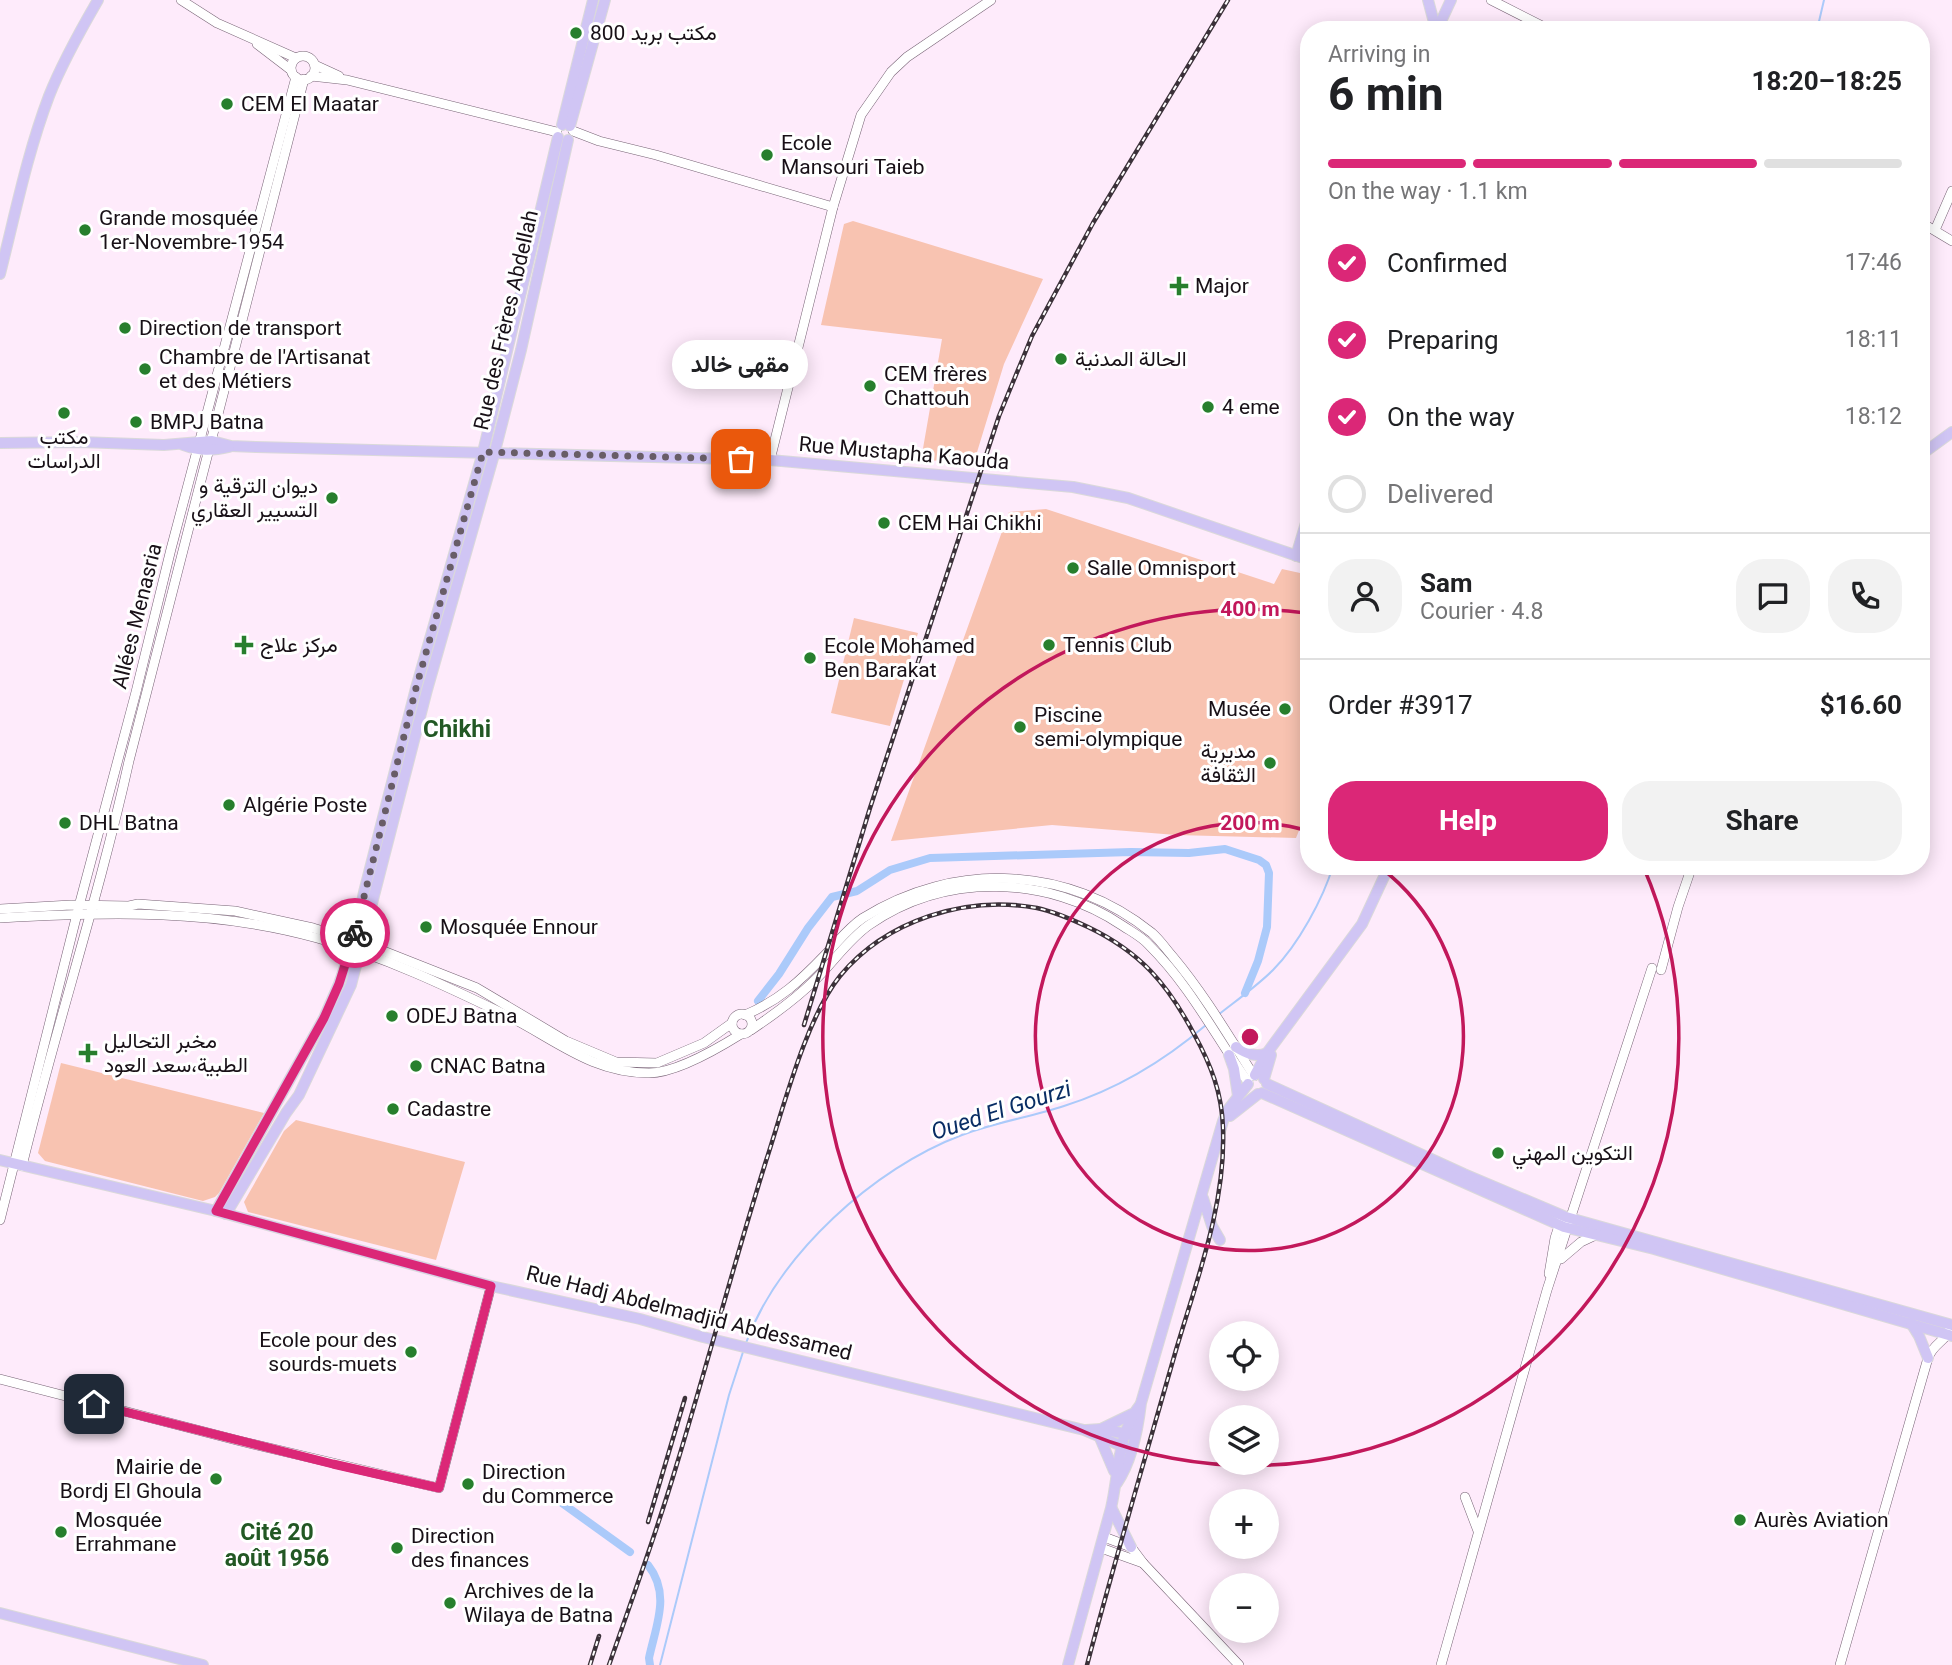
<!DOCTYPE html>
<html lang="en">
<head>
<meta charset="utf-8">
<style>
  :root { --surface:#fff; --page:#f2f2f2; --text:#202124; --muted:#757577; --line:#e0e0e0; --accent:#db2777 }
  body { margin:0; font-family:Roboto,Vazirmatn,sans-serif; background:var(--page); color:var(--text); height:100vh; display:flex; flex-direction:column; font-size:26px; white-space:nowrap }
  * { box-sizing:border-box; margin:0 }
  p { font-size:23px; color:var(--muted) }
  .icon { flex:none; width:38px; height:38px; fill:none; stroke:currentColor; stroke-width:2; stroke-linecap:round; stroke-linejoin:round }
  .map { position:relative; flex:1; overflow:hidden }
  .panel { position:absolute; left:1300px; top:21px; width:630px; height:854px; display:flex; flex-direction:column; background:var(--surface); border-radius:28px; box-shadow:0 4px 18px #0003 }
  .panel>* { flex:none }
  .buttons { position:absolute; left:1209px; top:1321px; display:grid; gap:14px }
  .buttons a { display:grid; place-items:center; width:70px; height:70px; border-radius:50%; background:var(--surface); box-shadow:0 4px 18px #0003; font-size:35px }
  .pin { position:absolute; display:grid; place-items:center; width:60px; height:60px; color:#fff; margin:-30px; border-radius:14px; box-shadow:0 4px 10px #0006 }
  .courier { position:absolute; display:grid; place-items:center; width:70px; height:70px; margin:-35px; border:5px solid #db2777; border-radius:50%; background:#fff; color:#222; box-shadow:0 2px 9px #0007 }
  .bubble { position:absolute; height:49px; border-radius:24px; background:var(--surface); box-shadow:0 4px 18px #0003; font-size:23px; font-weight:700; line-height:49px; text-align:center }
  .summary em { font-style:normal; font-weight:700 }
  .summary div { display:flex; flex-direction:column-reverse }
  .summary { display:flex; align-items:center; justify-content:space-between; height:119px; padding:0 28px }
  h1 { font-size:46px; font-weight:700; line-height:52px }
  .bar { display:grid; grid-template-columns:repeat(4,1fr); gap:10px 7px; align-content:center; height:84px; padding:0 28px }
  .bar i { height:9px; border-radius:5px; background:var(--line) }
  .bar .selected { background:var(--accent) }
  .bar p { grid-column:span 4 }
  .line { display:flex; align-items:center; gap:18px; padding:0 28px; border-top:2px solid var(--line) }
  .line div { flex:1 }
  .round { display:grid; place-items:center; flex:none; width:74px; height:74px; border-radius:28px; background:var(--page) }
  ol { padding:0 28px; list-style:none }
  li { display:flex; align-items:center; gap:21px; height:77px }
  li p { margin-inline-start:auto }
  li .icon { padding:7px; border-radius:50%; background:var(--accent); color:#fff; stroke-width:4 }
  li:last-child { color:var(--muted) }
  li i { width:38px; height:38px; border:4px solid var(--line); border-radius:50% }
  .primary-button { display:flex; gap:14px; margin-top:auto; padding:14px 28px }
  .primary-button a { flex:1; height:80px; border-radius:28px; background:var(--accent); color:#fff; font-size:28px; font-weight:700; line-height:80px; text-align:center }
  .primary-button a+a { background:var(--page); color:var(--text) }
  .map>svg:first-child { display:block }
  .green { fill:#f8c3b1 }
  .lines { fill:none; stroke-linecap:round; stroke-linejoin:round }
  .stream { stroke:#abcafa; stroke-width:2 }
  .canal { stroke:#abcafa; stroke-width:8 }
  .minor-casing { stroke:#776375; stroke-width:10 }
  .major-casing { stroke:#dad9da; stroke-width:12 }
  .minor { stroke:#fff; stroke-width:9 }
  .major { stroke:#d0c5f4; stroke-width:10 }
  .rail-casing { stroke:#3b3139; stroke-width:4.5 }
  .rail { stroke:#fff; stroke-width:2; stroke-dasharray:5; stroke-linecap:butt }
  .done { stroke:#685d67; stroke-width:7; stroke-dasharray:0 12.6 }
  .route { stroke:#db2777; stroke-width:9 }
  .ring { fill:none; stroke:#c2185b; stroke-width:3.5 }
  .poi-dot { fill:#277f2d; stroke:#fff; stroke-width:2.5 }
  .labels { text-anchor:middle; stroke-width:6; stroke-linejoin:round; paint-order:stroke }
  .poi-label { font-size:21px; fill:#181017; stroke:#fff; text-anchor:start }
  .street-label { font-size:21px; fill:#181017; stroke:#fff }
  .water-label { font-size:23px; font-style:italic; fill:#092d64; stroke:#fff }
  .neighbourhood-label { font-size:23px; font-weight:bold; fill:#225824; stroke:#fff }
  .quarter-label { font-size:24px; font-weight:bold; fill:#225824; stroke:#fff }
  .centre { fill:#c2185b; stroke:#fff; stroke-width:3.5 }
  .ring-label { font-size:21px; text-anchor:middle; font-weight:bold; fill:#c2185b; stroke:#fff; stroke-width:6; stroke-linejoin:round; paint-order:stroke }
</style>
</head>
<body>
<div class="map">
<svg width="1952" height="1665" viewBox="0 0 1952 1665">
  <rect width="100%" height="100%" fill="#feebfb"/>
  <!-- green -->
  <g class="green">
    <polygon points="853,221 1043,279 1004,364 974,462 921,460 942,339 821,325 844,224"/>
    <polygon points="1046,509 1274,584 1282,569 1309,575 1309,806 1296,838 1176,835 1052,825 891,841 1009,512"/>
    <polygon points="854,618 918,633 890,726 831,713"/>
    <polygon points="61,1063 264,1113 219,1193 215,1197 203,1201 45,1161 38,1153"/>
    <polygon points="296,1120 465,1162 436,1260 248,1212 244,1202 284,1131"/>
  </g>
  <g class="lines">
    <!-- stream -->
    <g class="stream">
      <polyline points="1817,30 1824,0"/>
      <path d="M1218,1015C1237,1000 1257,986 1273,970C1298,945 1323,899 1333,866"/>
      <path d="M746,1343C779,1254 874,1168 962,1135C996,1122 1031,1117 1064,1106C1118,1089 1164,1061 1206,1025"/>
      <polyline points="660,1665 729,1395 743,1352"/>
    </g>
    <!-- canal -->
    <g class="canal">
      <polyline points="758,1001 779,974 808,928 832,897 857,891 890,870 930,858 1131,852 1189,853 1225,849 1259,860 1266,865 1269,873 1267,927 1258,961 1245,993"/>
      <polyline points="555,1498 630,1552"/>
      <path d="M648,1565C671,1594 656,1625 649,1658L650,1665"/>
    </g>
    <defs>
      <g id="minor">
        <polyline points="181,0 217,23 296,58"/>
        <polyline points="1491,0 1550,30"/>
        <polyline points="257,44 291,70"/>
        <circle cx="303" cy="68" r="12"/>
        <polyline points="315,65 339,76"/>
        <polyline points="311,76 347,80 557,132"/>
        <polyline points="573,131 599,141 656,155 833,207"/>
        <polyline points="1922,223 1952,241"/>
        <polyline points="1935,230 1952,191"/>
        <polyline points="770,460 833,207 861,115 891,72 907,57 991,0"/>
        <polyline points="0,909 71,905 129,906 138,904 235,911 313,928 363,943 477,988 566,1041 616,1062 657,1063 704,1043 732,1023"/>
        <path d="M0,918C105,912 214,909 317,938C383,956 446,986 508,1016C556,1040 592,1073 649,1073C676,1073 717,1049 741,1034"/>
        <polyline points="1661,970 1678,907 1692,866"/>
        <circle cx="742" cy="1024" r="10"/>
        <path d="M745,1015C780,1000 800,981 825,955C838,942 848,928 863,918C954,861 1068,865 1152,933C1160,940 1166,949 1173,957C1204,994 1228,1035 1254,1076"/>
        <path d="M751,1030C775,1014 797,998 817,978C835,960 849,939 869,925C945,872 1048,875 1123,926C1132,932 1142,937 1149,945C1191,987 1214,1034 1248,1082"/>
        <path d="M22,1166C55,1030 99,897 129,761L304,79"/>
        <polyline points="0,1220 79,906 136,692 171,549 296,77"/>
        <polyline points="1561,1259 1581,1242 1598,1234"/>
        <polyline points="1549,1274 1555,1238 1561,1220"/>
        <polyline points="0,1379 240,1441 439,1488 491,1286"/>
        <polyline points="1465,1497 1478,1531"/>
        <polyline points="1104,1537 1131,1547 1143,1563 1239,1665"/>
        <polyline points="1101,1548 1143,1563"/>
        <polyline points="1441,1665 1547,1290 1652,968"/>
        <path d="M1840,1665L1928,1358C1933,1344 1944,1342 1949,1331"/>
      </g>
      <g id="major">
        <polyline points="1428,0 1436,30"/>
        <polyline points="1437,30 1451,0"/>
        <polyline points="562,125 593,0"/>
        <polyline points="570,126 605,0"/>
        <path d="M0,274C15,215 27,154 49,96C62,63 80,31 98,0"/>
        <polyline points="0,443 80,442 164,445 212,441 231,446 256,447 770,460 1073,487 1128,498 1309,560"/>
        <path d="M183,445C199,451 212,451 229,447"/>
        <polyline points="1922,454 1952,432"/>
        <polyline points="1296,556 1309,513"/>
        <path d="M1236,1047C1246,1053 1255,1058 1267,1053"/>
        <polyline points="1229,1055 1234,1069 1238,1096"/>
        <polyline points="1255,1075 1267,1053 1362,924 1389,866"/>
        <polyline points="1264,1079 1271,1055"/>
        <polyline points="1267,1084 1464,1174 1566,1217 1952,1325"/>
        <polyline points="1262,1093 1564,1227 1654,1249 1952,1336"/>
        <polyline points="1230,1116 1258,1094"/>
        <polyline points="0,1160 216,1211 491,1286 640,1319 703,1337 1084,1430 1131,1450"/>
        <polyline points="1203,1198 1212,1226 1220,1240"/>
        <polyline points="216,1211 324,1018 339,984 354,940 364,892 416,688 483,452 558,137"/>
        <polyline points="226,1214 286,1113 299,1095 351,985 427,690 495,451 521,350 568,140"/>
        <polyline points="1911,1323 1919,1336 1928,1358"/>
        <polyline points="1101,1429 1132,1414"/>
        <polyline points="1086,1430 1101,1429 1132,1435"/>
        <polyline points="1100,1438 1114,1471"/>
        <path d="M1117,1483C1132,1461 1138,1429 1141,1403L1223,1121L1227,1111L1248,1084"/>
        <polyline points="1112,1509 1131,1547"/>
        <polyline points="0,1613 203,1665"/>
        <path d="M1068,1665L1111,1508C1119,1474 1117,1434 1140,1405"/>
      </g>
    </defs>
    <!-- minor casing -->
    <use href="#minor" class="minor-casing"/>
    <!-- major casing -->
    <use href="#major" class="major-casing"/>
    <!-- minor -->
    <use href="#minor" class="minor"/>
    <!-- major -->
    <use href="#major" class="major"/>
    <defs>
      <g id="rail">
        <polyline points="804,1025 870,808 999,416 1032,336 1093,223 1228,0"/>
        <polyline points="648,1522 685,1398"/>
        <polyline points="590,1665 599,1636"/>
        <path d="M609,1665C632,1599 656,1534 676,1467C707,1365 734,1263 766,1161C783,1109 806,1018 840,976C886,920 966,895 1037,908C1055,912 1071,919 1088,927C1140,952 1167,983 1194,1034C1211,1065 1222,1093 1223,1128C1226,1204 1197,1279 1176,1350C1146,1455 1115,1560 1087,1665"/>
      </g>
    </defs>
    <!-- rail casing -->
    <use href="#rail" class="rail-casing"/>
    <!-- rail -->
    <use href="#rail" class="rail"/>
  </g>
  <g class="lines">
    <!-- done -->
    <polyline class="done" points="355,933 416,688 483,452 741,459"/>
    <!-- route -->
    <polyline class="route" points="94,1404 333,1464 439,1488 491,1286 216,1211 324,1018 339,984 355,933"/>
  </g>
  <!-- distance rings -->
  <g class="ring">
    <path d="M1380 867A214 214 0 1 1 1309 831"/>
    <path d="M1643 866A428 428 0 1 1 1306 613"/>
  </g>
  <!-- markers -->
  <g class="poi-dot">
    <circle cx="576" cy="33" r="7"/>
    <circle cx="227" cy="104" r="7"/>
    <circle cx="767" cy="155" r="7"/>
    <circle cx="85" cy="230" r="7"/>
    <path d="M1175.5 275.5h7v7h7v7h-7v7h-7v-7h-7v-7h7z"/>
    <circle cx="125" cy="328" r="7"/>
    <circle cx="1061" cy="359" r="7"/>
    <circle cx="145" cy="369" r="7"/>
    <circle cx="870" cy="386" r="7"/>
    <circle cx="1208" cy="407" r="7"/>
    <circle cx="64" cy="413" r="7"/>
    <circle cx="136" cy="422" r="7"/>
    <circle cx="332" cy="498" r="7"/>
    <circle cx="884" cy="523" r="7"/>
    <circle cx="1073" cy="568" r="7"/>
    <path d="M240.5 634.5h7v7h7v7h-7v7h-7v-7h-7v-7h7z"/>
    <circle cx="1049" cy="645" r="7"/>
    <circle cx="810" cy="658" r="7"/>
    <circle cx="1285" cy="709" r="7"/>
    <circle cx="1020" cy="727" r="7"/>
    <circle cx="1270" cy="763" r="7"/>
    <circle cx="229" cy="805" r="7"/>
    <circle cx="65" cy="823" r="7"/>
    <circle cx="426" cy="927" r="7"/>
    <circle cx="392" cy="1016" r="7"/>
    <path d="M84.5 1042.5h7v7h7v7h-7v7h-7v-7h-7v-7h7z"/>
    <circle cx="416" cy="1066" r="7"/>
    <circle cx="393" cy="1109" r="7"/>
    <circle cx="1498" cy="1153" r="7"/>
    <circle cx="411" cy="1352" r="7"/>
    <circle cx="216" cy="1479" r="7"/>
    <circle cx="468" cy="1484" r="7"/>
    <circle cx="1740" cy="1520" r="7"/>
    <circle cx="61" cy="1532" r="7"/>
    <circle cx="397" cy="1548" r="7"/>
    <circle cx="450" cy="1603" r="7"/>
  </g>
  <g class="labels">
    <!-- poi labels -->
    <g class="poi-label">
      <text x="590" y="40">مكتب بريد 800</text>
      <text x="241" y="111">CEM El Maatar</text>
      <text x="781" y="150">Ecole<tspan x="781" dy="24">Mansouri Taieb</tspan></text>
      <text x="99" y="225">Grande mosquée<tspan x="99" dy="24">1er-Novembre-1954</tspan></text>
      <text x="1195" y="293">Major</text>
      <text x="139" y="335">Direction de transport</text>
      <text x="159" y="364">Chambre de l'Artisanat<tspan x="159" dy="24">et des Métiers</tspan></text>
      <text x="1075" y="366">الحالة المدنية</text>
      <text x="884" y="381">CEM frères<tspan x="884" dy="24">Chattouh</tspan></text>
      <text x="1222" y="414">4 eme</text>
      <text x="150" y="429">BMPJ Batna</text>
      <text x="64" y="444" text-anchor="middle">مكتب<tspan x="64" dy="24">الدراسات</tspan></text>
      <text x="318" y="493" text-anchor="end">ديوان الترقية و<tspan x="318" dy="24">التسيير العقاري</tspan></text>
      <text x="898" y="530">CEM Hai Chikhi</text>
      <text x="1087" y="575">Salle Omnisport</text>
      <text x="260" y="652">مركز علاج</text>
      <text x="1063" y="652">Tennis Club</text>
      <text x="824" y="653">Ecole Mohamed<tspan x="824" dy="24">Ben Barakat</tspan></text>
      <text x="1271" y="716" text-anchor="end">Musée</text>
      <text x="1034" y="722">Piscine<tspan x="1034" dy="24">semi-olympique</tspan></text>
      <text x="1256" y="758" text-anchor="end">مديرية<tspan x="1256" dy="24">الثقافة</tspan></text>
      <text x="243" y="812">Algérie Poste</text>
      <text x="79" y="830">DHL Batna</text>
      <text x="440" y="934">Mosquée Ennour</text>
      <text x="406" y="1023">ODEJ Batna</text>
      <text x="104" y="1048">مخبر التحاليل<tspan x="104" dy="24">الطبية،سعد العود</tspan></text>
      <text x="430" y="1073">CNAC Batna</text>
      <text x="407" y="1116">Cadastre</text>
      <text x="1512" y="1160">التكوين المهني</text>
      <text x="397" y="1347" text-anchor="end">Ecole pour des<tspan x="397" dy="24">sourds-muets</tspan></text>
      <text x="202" y="1474" text-anchor="end">Mairie de<tspan x="202" dy="24">Bordj El Ghoula</tspan></text>
      <text x="482" y="1479">Direction<tspan x="482" dy="24">du Commerce</tspan></text>
      <text x="75" y="1527">Mosquée<tspan x="75" dy="24">Errahmane</tspan></text>
      <text x="1754" y="1527">Aurès Aviation</text>
      <text x="411" y="1543">Direction<tspan x="411" dy="24">des finances</tspan></text>
      <text x="464" y="1598">Archives de la<tspan x="464" dy="24">Wilaya de Batna</tspan></text>
    </g>
    <!-- street labels -->
    <g class="street-label">
      <text transform="translate(506 320) rotate(-77)" y="7">Rue des Frères Abdellah</text>
      <text transform="translate(904 453) rotate(5)" y="7">Rue Mustapha Kaouda</text>
      <text transform="translate(137 616) rotate(-76)" y="7">Allées Menasria</text>
      <text transform="translate(689 1313) rotate(14)" y="7">Rue Hadj Abdelmadjid Abdessamed</text>
    </g>
    <!-- water labels -->
    <g class="water-label">
      <text transform="translate(1001 1110) rotate(-18)" y="8">Oued El Gourzi</text>
    </g>
    <!-- neighbourhood labels -->
    <g class="neighbourhood-label">
      <text x="277" y="1540">Cité 20<tspan x="277" dy="26">août 1956</tspan></text>
    </g>
    <!-- quarter labels -->
    <g class="quarter-label">
      <text x="457" y="737">Chikhi</text>
    </g>
  </g>
  <circle cx="1250" cy="1037" r="10" class="centre"/>
  <g class="ring-label">
    <text x="1250" y="616">400 m</text>
    <text x="1250" y="830">200 m</text>
  </g>
</svg>
<div class="buttons">
<a><svg class="icon" aria-label="locate" viewBox="0 0 24 24"><circle cx="12" cy="12" r="6"/><path d="M12 2v4M12 18v4M2 12h4M18 12h4"/></svg></a>
<a><svg class="icon" aria-label="layers" viewBox="0 0 24 24"><path d="M12 4l9 5-9 5-9-5zM3 14l9 5 9-5"/></svg></a>
<a>+</a>
<a>−</a>
</div>
<div class="pin" style="left:741px;top:459px;background:#ea580c"><svg class="icon" aria-label="bag" viewBox="0 0 24 24"><path d="M5 8h14l-1 12H6zM9 8a3 3 0 0 1 6 0"/></svg></div>
<div class="pin" style="left:94px;top:1404px;background:#1f2937"><svg class="icon" aria-label="home" viewBox="0 0 24 24"><path d="M3 11l9-7 9 7M6 9v11h12V9"/></svg></div>
<div class="courier" style="left:355px;top:933px"><svg class="icon" aria-label="bike" viewBox="0 0 24 24"><circle cx="6" cy="16" r="4"/><circle cx="18" cy="16" r="4"/><path d="M6 16l4-8h5l3 8M10 8l3 8H6M13 5h3"/></svg></div>
<div class="bubble" style="left:672px;top:340px;width:136px">مقهى خالد</div>
<section class="panel">
<div class="summary"><div><h1>6 min</h1><p>Arriving in</p></div><em>18:20–18:25</em></div>
<div class="bar"><i class="selected"></i><i class="selected"></i><i class="selected"></i><i></i><p>On the way · 1.1 km</p></div>
<ol>
<li><svg class="icon" aria-label="check" viewBox="0 0 24 24"><path d="M5 12l5 5 9-10"/></svg>Confirmed<p>17:46</p></li>
<li><svg class="icon" aria-label="check" viewBox="0 0 24 24"><path d="M5 12l5 5 9-10"/></svg>Preparing<p>18:11</p></li>
<li><svg class="icon" aria-label="check" viewBox="0 0 24 24"><path d="M5 12l5 5 9-10"/></svg>On the way<p>18:12</p></li>
<li><i></i>Delivered</li>
</ol>
<div class="line" style="height:126px"><a class="round"><svg class="icon" aria-label="person" viewBox="0 0 24 24"><circle cx="12" cy="8" r="4"/><path d="M4 21q1-7 8-7t8 7"/></svg></a><div><b>Sam</b><p>Courier · 4.8</p></div><a class="round"><svg class="icon" aria-label="chat" viewBox="0 0 24 24"><path d="M4 5h16v11H9l-5 4z"/></svg></a><a class="round"><svg class="icon" aria-label="phone" viewBox="0 0 24 24"><path d="M5 4h4l2 5-3 2q2 4 5 5l2-3 5 2v4C11 20 4 13 5 4z"/></svg></a></div>
<div class="line" style="height:91px"><div>Order #3917</div><b>$16.60</b></div>
<div class="primary-button"><a>Help</a><a>Share</a></div>
</section>
</div>
</body>
</html>
